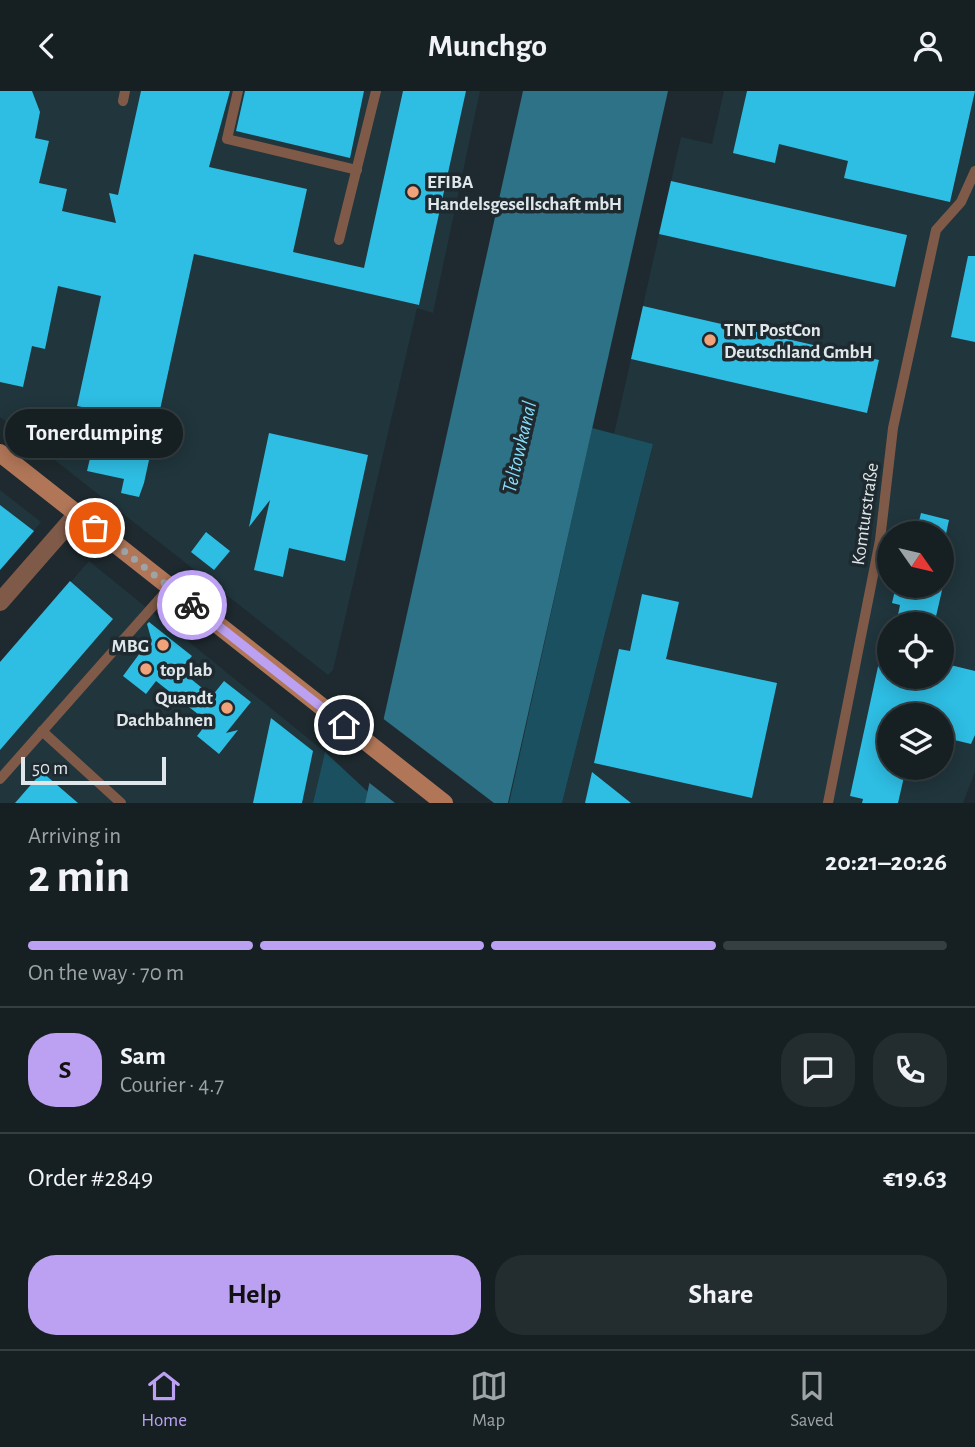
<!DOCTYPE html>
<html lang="en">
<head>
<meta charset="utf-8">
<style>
  :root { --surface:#162023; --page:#232d30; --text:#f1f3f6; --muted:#9ea3a6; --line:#353e41; --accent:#bca0f2 }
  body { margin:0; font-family:"Alegreya Sans",sans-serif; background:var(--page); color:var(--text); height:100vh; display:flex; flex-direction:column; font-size:26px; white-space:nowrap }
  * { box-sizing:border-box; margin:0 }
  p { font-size:23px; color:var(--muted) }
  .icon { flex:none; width:38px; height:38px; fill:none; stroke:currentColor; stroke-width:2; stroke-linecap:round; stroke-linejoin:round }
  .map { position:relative; height:712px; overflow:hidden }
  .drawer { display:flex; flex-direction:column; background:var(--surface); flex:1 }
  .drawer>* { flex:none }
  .needle { width:46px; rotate:124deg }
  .fabs { position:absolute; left:877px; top:430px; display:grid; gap:14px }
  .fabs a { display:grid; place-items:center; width:77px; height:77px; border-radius:50%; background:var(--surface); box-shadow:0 4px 18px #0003,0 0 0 2px var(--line); font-size:35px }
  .scale { position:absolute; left:21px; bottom:18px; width:145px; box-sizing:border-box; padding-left:7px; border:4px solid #dfe7ea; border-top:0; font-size:19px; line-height:24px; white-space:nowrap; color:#dfe7ea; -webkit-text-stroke:5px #1e2a2f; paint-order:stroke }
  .pin { position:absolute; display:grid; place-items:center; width:60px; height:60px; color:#fff; margin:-30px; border:4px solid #fff; border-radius:50%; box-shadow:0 2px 7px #0007 }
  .courier { position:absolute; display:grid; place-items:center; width:70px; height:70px; margin:-35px; border:5px solid #bca0f2; border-radius:50%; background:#fff; color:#222; box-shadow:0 2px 9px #0007 }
  .bubble { position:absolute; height:49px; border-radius:24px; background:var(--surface); box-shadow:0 4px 18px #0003,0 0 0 2px var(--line); font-size:23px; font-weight:700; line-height:49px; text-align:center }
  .headline em { font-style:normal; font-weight:700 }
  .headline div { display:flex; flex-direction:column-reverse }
  .headline { display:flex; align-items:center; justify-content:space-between; height:119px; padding:0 28px }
  h1 { font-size:46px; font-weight:700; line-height:52px }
  .bar { display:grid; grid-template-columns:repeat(4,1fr); gap:10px 7px; align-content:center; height:84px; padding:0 28px }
  .bar i { height:9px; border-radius:5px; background:var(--line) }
  .bar .active { background:var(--accent) }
  .bar p { grid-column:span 4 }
  .line { display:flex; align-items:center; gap:18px; padding:0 28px; border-top:2px solid var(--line) }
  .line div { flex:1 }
  .round { display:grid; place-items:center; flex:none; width:74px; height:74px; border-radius:28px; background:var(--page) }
  .action { display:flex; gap:14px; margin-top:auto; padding:14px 28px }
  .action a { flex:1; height:80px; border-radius:28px; background:var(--accent); color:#111; font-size:28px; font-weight:700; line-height:80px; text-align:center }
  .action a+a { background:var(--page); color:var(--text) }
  header { display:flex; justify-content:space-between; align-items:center; height:91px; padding:0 28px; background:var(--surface); font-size:32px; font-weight:700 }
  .tab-bar { display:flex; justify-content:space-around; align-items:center; height:98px; border-top:2px solid var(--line); background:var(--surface); font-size:19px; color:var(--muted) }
  .tab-bar a { display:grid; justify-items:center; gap:4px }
  .tab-bar .active { color:var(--accent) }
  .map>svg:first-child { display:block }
  .built { fill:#20353c; fill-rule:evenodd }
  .green { fill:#1a5060 }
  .water { fill:#2d7287 }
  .pier { fill:#1e2a2f }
  .building { fill:#2ebde3 }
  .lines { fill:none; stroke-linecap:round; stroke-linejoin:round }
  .lane { stroke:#805a48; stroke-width:10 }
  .street { stroke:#805a48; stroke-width:18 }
  .secondary { stroke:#b17658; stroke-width:18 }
  .done { stroke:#9ba5a9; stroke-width:7; stroke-dasharray:0 12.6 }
  .route { stroke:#bca0f2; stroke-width:9 }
  .poi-dot { fill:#f0a27a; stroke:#1e2a2f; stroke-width:2.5 }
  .labels { text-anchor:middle; stroke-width:7; stroke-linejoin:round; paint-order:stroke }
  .poi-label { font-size:19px; font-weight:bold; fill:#dfe7ea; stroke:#1e2a2f; text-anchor:start }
  .street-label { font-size:19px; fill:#dfe7ea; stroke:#1e2a2f }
  .water-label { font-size:21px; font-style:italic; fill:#87dffc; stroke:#1e2a2f }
</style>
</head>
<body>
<header><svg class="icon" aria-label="back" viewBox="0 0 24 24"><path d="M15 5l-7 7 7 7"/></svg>Munchgo<svg class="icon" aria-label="person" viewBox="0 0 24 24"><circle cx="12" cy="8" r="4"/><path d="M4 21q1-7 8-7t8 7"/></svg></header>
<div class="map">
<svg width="975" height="712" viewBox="0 0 975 712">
  <rect width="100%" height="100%" fill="#1e2a2f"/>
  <!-- built -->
  <g class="built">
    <polygon points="0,0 480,0 433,222 417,217 333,579 328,584 0,326"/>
    <path d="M724,0H975V681L963,712H562L653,353L614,343L681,46L712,53ZM889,443H942V495H889ZM889,534H942V586H889ZM889,625H942V677H889Z"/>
    <polygon points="0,399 41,431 0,479"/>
    <polygon points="89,470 325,661 313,712 0,712 0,572"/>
  </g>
  <!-- green -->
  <g class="green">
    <polygon points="592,337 653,353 562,712 509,712"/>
    <polygon points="325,661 368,701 365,712 313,712"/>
  </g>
  <!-- water -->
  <polygon class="water" points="523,0 668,0 508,712 365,712"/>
  <!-- pier -->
  <polygon class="pier" points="381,626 494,712 395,712 367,690"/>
  <!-- building -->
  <g class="building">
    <polygon points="0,0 32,0 40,21 35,47 49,50 39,92 67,98 62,120 116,132 109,102 118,104 141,0 230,0 209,76 307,98 293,161 364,177 403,0 466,0 419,214 194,163 144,392 139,406 121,402 124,388 87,380 94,350 75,346 82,316 77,315 101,205 58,195 45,258 32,255 23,296 0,291"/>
    <polygon points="245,0 364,0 350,67 236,40"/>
    <polygon points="747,0 975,0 950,111 844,87 848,70 779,53 775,72 733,62"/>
    <polygon points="671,90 907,144 895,196 659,143"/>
    <polygon points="968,165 975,165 975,251 951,246"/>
    <polygon points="643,215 879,269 867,322 631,268"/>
    <polygon points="269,342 368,364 345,470 289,457 283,486 254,479 270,409 249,436"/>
    <polygon points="0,414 34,440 0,479"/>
    <polygon points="921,422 949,429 946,443 916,443"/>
    <polygon points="206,441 230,460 214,479 191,461"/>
    <polygon points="70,490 113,528 0,659 0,571"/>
    <polygon points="896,495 943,495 934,534 896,534 900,514 892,512"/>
    <polygon points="642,503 679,511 666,568 777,592 752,707 594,672 619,558 630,560"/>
    <polygon points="149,531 192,565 180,579 212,605 224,590 251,611 226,642 238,639 219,663 197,645 208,631 156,590 146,603 123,585 151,547 147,533"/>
    <polygon points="882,557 889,557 889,586 942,586 942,572 975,580 975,644 971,653 942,646 942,625 889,625 889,677 906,677 898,712 862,712 863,708 850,705"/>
    <polygon points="271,627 313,660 302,712 253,712"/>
    <polygon points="42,681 78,712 15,712"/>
    <polygon points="592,681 631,712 585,712"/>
  </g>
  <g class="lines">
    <!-- lane -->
    <g class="lane">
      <polyline points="238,0 227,48 357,79"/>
      <polyline points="123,10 125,0"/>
      <polyline points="339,149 376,0"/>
      <polyline points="42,640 121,712"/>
      <polyline points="0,688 170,496"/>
      <polyline points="828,712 880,449 893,337 936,139 961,111 975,80"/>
    </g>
    <!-- street -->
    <polyline class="street" points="0,511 77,423"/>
    <!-- secondary -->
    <polyline class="secondary" points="0,362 444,712"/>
  </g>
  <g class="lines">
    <!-- done -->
    <polyline class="done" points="95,437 192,514"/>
    <!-- route -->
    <polyline class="route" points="192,514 344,634"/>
  </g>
  <!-- markers -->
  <g class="poi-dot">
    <circle cx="413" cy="101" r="7"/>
    <circle cx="710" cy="249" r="7"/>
    <circle cx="163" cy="554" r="7"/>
    <circle cx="146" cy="578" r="7"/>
    <circle cx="227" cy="617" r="7"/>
  </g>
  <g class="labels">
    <!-- poi labels -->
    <g class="poi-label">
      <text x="427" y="97">EFIBA<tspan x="427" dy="22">Handelsgesellschaft mbH</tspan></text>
      <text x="724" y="245">TNT PostCon<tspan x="724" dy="22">Deutschland GmbH</tspan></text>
      <text x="149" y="561" text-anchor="end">MBG</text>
      <text x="160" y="585">top lab</text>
      <text x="213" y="613" text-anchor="end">Quandt<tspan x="213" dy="22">Dachbahnen</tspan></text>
    </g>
    <!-- street labels -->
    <g class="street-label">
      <text transform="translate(864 423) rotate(-82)" y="7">Komturstraße</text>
    </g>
    <!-- water labels -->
    <g class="water-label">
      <text transform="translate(519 356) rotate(-77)" y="7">Teltowkanal</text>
    </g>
  </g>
</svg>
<div class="fabs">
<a><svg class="needle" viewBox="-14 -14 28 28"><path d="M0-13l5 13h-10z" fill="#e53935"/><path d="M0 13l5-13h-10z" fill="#9ea3a6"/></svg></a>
<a><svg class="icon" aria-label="locate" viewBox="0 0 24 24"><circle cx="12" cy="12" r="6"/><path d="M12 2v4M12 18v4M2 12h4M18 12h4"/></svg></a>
<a><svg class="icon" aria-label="layers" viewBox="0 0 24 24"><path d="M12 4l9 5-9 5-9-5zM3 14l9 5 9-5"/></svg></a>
</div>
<div class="scale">50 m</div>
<div class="pin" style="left:95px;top:437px;background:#ea580c"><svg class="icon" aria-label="bag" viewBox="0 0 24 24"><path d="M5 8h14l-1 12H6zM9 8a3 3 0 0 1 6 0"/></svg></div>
<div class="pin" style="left:344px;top:634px;background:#1f2937"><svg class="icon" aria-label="home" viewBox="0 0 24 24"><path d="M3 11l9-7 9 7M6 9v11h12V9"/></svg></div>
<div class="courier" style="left:192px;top:514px"><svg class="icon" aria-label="bike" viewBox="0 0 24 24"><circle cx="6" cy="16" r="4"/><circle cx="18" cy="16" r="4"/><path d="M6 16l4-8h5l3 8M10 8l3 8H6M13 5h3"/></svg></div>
<div class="bubble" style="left:5px;top:318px;width:178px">Tonerdumping</div>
</div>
<section class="drawer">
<div class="headline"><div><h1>2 min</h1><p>Arriving in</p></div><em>20:21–20:26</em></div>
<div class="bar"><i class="active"></i><i class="active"></i><i class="active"></i><i></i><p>On the way · 70 m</p></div>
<div class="line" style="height:126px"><b class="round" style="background:var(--accent);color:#111">S</b><div><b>Sam</b><p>Courier · 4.7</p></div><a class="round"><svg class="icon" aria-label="chat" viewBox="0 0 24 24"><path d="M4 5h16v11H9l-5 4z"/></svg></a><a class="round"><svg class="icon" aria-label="phone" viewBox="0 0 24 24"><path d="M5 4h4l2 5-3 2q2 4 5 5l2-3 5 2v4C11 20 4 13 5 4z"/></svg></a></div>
<div class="line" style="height:91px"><div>Order #2849</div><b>€19.63</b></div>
<div class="action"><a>Help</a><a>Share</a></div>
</section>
<nav class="tab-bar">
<a class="active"><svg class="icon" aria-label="home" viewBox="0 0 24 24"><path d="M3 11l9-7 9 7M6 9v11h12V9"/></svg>Home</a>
<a><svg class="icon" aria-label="map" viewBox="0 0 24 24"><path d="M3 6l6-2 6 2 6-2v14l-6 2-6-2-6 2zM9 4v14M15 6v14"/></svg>Map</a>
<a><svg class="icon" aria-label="saved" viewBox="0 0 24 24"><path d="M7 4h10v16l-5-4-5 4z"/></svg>Saved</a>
</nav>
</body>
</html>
